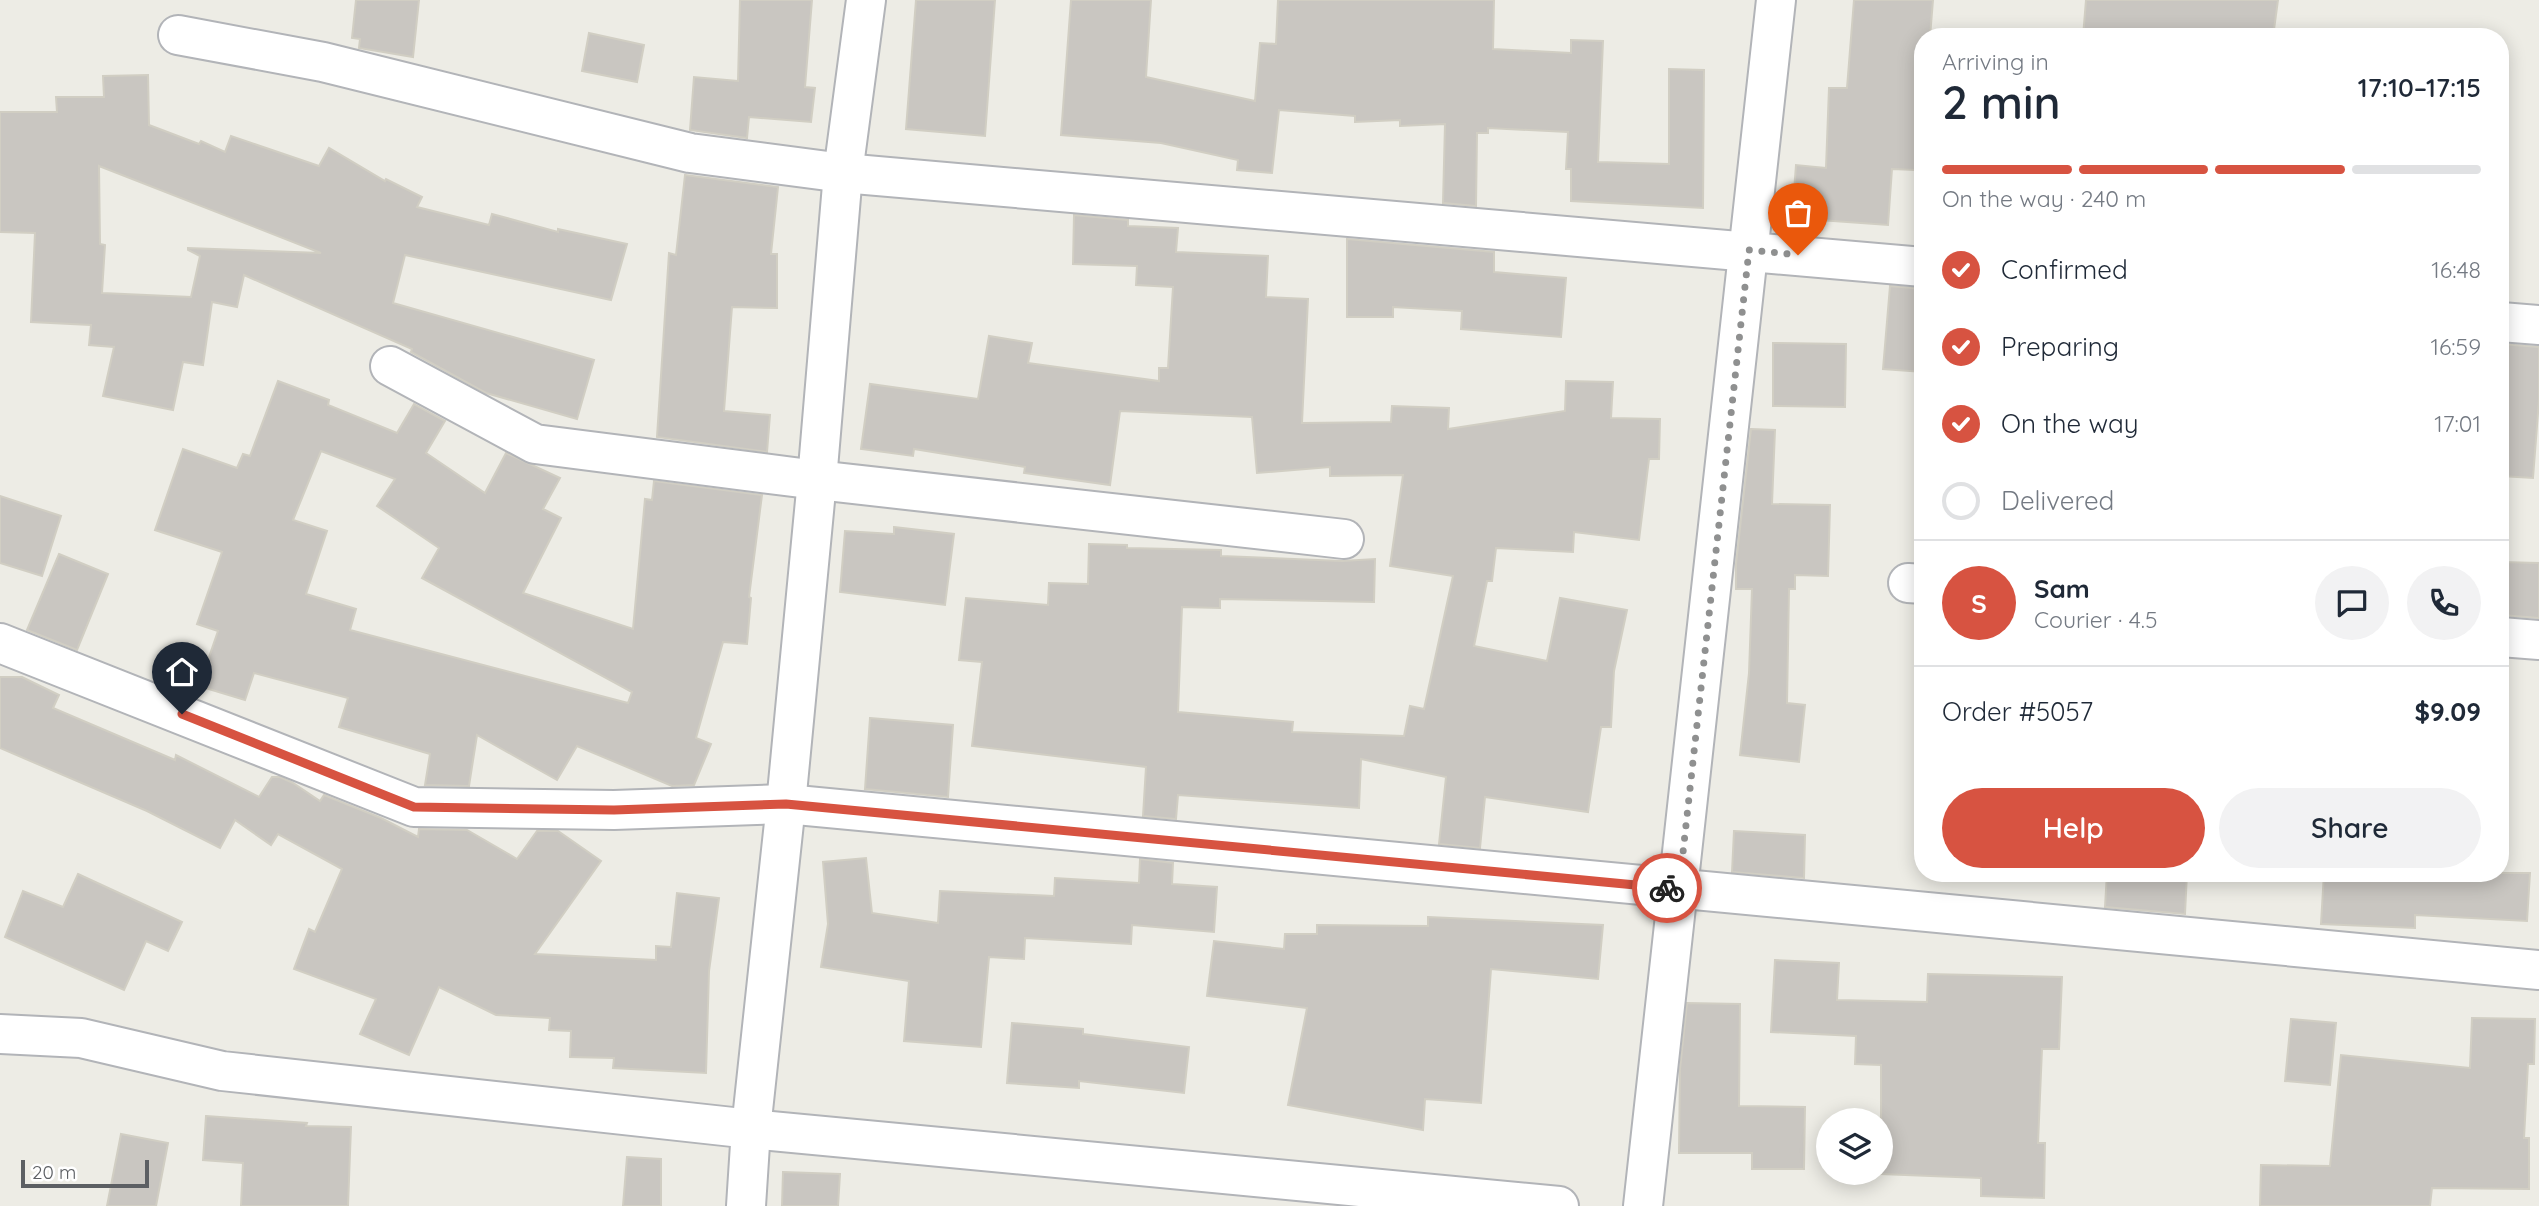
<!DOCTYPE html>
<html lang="en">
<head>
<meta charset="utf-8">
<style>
  :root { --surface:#fff; --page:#f2f2f3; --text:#1f2937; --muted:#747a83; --line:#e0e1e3; --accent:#d75341 }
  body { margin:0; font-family:Quicksand,sans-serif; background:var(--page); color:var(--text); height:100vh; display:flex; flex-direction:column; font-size:26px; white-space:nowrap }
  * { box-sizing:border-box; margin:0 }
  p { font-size:23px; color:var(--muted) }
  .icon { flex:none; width:38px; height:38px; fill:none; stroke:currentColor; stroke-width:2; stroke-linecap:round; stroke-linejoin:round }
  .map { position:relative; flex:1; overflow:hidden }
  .drawer { position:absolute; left:1914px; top:28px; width:595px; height:854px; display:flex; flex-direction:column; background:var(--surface); border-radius:28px; box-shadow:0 4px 18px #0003 }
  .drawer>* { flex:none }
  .buttons { position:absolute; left:1816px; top:1108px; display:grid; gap:14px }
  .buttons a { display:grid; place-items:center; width:77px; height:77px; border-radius:50%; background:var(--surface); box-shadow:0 4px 18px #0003; font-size:35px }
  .scale { position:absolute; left:21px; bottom:18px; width:128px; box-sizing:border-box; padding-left:7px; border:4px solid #5c5f63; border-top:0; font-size:19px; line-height:24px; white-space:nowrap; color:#5c5f63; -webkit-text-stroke:5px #fff; paint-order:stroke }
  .pin { position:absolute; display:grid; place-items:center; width:60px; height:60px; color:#fff; margin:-72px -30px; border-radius:50% 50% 50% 0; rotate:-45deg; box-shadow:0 0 7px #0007 }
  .pin .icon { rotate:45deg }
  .courier { position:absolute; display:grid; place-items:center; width:70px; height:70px; margin:-35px; border:5px solid #d75341; border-radius:50%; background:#fff; color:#222; box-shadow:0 2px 9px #0007 }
  .summary em { font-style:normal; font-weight:600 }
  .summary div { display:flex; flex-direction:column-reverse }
  .summary { display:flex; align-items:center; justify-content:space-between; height:119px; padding:0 28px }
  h1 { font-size:46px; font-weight:600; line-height:52px }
  .bar { display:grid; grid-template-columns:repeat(4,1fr); gap:10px 7px; align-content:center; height:84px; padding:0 28px }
  .bar i { height:9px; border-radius:5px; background:var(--line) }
  .bar .selected { background:var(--accent) }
  .bar p { grid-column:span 4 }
  .line { display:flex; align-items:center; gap:18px; padding:0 28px; border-top:2px solid var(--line) }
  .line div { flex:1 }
  .round { display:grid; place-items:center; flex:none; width:74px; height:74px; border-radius:37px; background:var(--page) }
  ol { padding:0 28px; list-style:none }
  li { display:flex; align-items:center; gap:21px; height:77px }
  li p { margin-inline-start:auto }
  li .icon { padding:7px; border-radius:50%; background:var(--accent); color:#fff; stroke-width:4 }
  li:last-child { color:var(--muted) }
  li i { width:38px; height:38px; border:4px solid var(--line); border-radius:50% }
  .primary-button { display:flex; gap:14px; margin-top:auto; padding:14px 28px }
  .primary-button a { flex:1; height:80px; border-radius:42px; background:var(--accent); color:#fff; font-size:28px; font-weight:600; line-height:80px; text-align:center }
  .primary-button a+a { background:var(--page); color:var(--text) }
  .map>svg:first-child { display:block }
  .building { fill:#c9c6c1; stroke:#d1cec3; stroke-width:2; fill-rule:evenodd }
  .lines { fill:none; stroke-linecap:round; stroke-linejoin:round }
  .street-casing { stroke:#b2b4b8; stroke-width:42 }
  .street { stroke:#fff; stroke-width:38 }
  .done { stroke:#8f9090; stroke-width:7; stroke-dasharray:0 12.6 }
  .route { stroke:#d75341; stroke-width:9 }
</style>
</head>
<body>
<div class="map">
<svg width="2539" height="1206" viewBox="0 0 2539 1206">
  <rect width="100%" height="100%" fill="#edece5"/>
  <!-- building -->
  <g class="building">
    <polygon points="356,0 419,0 413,57 359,48 360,39 352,38"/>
    <polygon points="740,0 812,0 805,87 815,88 811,122 749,117 747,138 690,130 694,77 738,81"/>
    <polygon points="916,0 995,0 985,136 906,129"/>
    <polygon points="1071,0 1151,0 1146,77 1255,101 1260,43 1276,44 1278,0 1494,0 1493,49 1571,53 1571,40 1603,41 1598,162 1669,164 1669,69 1704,70 1703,208 1571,201 1571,169 1566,169 1568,132 1488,128 1488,133 1477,133 1476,206 1443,203 1445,124 1400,126 1400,120 1355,122 1355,116 1279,110 1272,173 1237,170 1238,160 1161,143 1061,135"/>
    <polygon points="1854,0 1933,0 1930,37 1923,37 1923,88 1918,88 1915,170 1892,169 1888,225 1792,218 1796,165 1826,168 1829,88 1847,88"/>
    <polygon points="2086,0 2278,0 2273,37 2083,37"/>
    <polygon points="589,33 644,45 637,82 582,71"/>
    <path d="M148,75L149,125L199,144L201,141L225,152L231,136L319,166L329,148L385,181L386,179L422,197L417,207L489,225L492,214L558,232V229L627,244L611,300L405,255L393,303L594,360L577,419L486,393L411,352L412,349L244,275L237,307L212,302L203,365L183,362L173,410L103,396L114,347L89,345L91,325L31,322L35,233L0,232V112H57L56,97H104L103,76ZM99,166L321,253L188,248V250L200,256L191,297L102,293L105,245L100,244Z"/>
    <polygon points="685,175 778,187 771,254 777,254 777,308 732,307 724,411 770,415 767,452 657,437 669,253 676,255"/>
    <polygon points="1074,215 1128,220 1128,226 1178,228 1176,252 1268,256 1266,297 1308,299 1302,423 1391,422 1392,406 1449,408 1448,429 1565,411 1566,381 1613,382 1611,418 1660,419 1659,459 1649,459 1639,540 1574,532 1573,552 1496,548 1492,581 1487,581 1474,646 1547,661 1560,598 1627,610 1614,671 1611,727 1601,727 1588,812 1485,797 1480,848 1439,844 1446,777 1361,759 1359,808 1178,795 1176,819 1143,816 1146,767 972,746 982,662 959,660 966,598 1048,605 1049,583 1088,584 1089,544 1127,545 1127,548 1221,550 1221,556 1342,561 1375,559 1374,602 1220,599 1220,608 1182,607 1178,712 1293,722 1292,732 1404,736 1410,706 1424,709 1453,576 1390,566 1403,475 1330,476 1330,467 1257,473 1252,417 1120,411 1110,485 1024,473 1025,467 914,449 913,456 861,449 870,384 978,399 989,336 1032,343 1028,363 1159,381 1159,368 1168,368 1173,287 1136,285 1137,266 1073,264"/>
    <polygon points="1347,239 1494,252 1494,272 1566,278 1561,337 1461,329 1462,311 1393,307 1393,317 1347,317"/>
    <polygon points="1890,286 1923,289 1923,372 1883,369"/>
    <polygon points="1773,343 1846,344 1845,407 1773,406"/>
    <polygon points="2501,344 2539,347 2539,400 2533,478 2501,476"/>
    <path d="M278,381L329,400L328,405L397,433L414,404L445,421L426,453L485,493L506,453L560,478L543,509L561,518L523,593L633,629L645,499L652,500L654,481L762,495L749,597L751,598L747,644L723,642L696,738L711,744L694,785L672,786L577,746L557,780L477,735L469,786L425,785L430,754L339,727L348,698L254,673L245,700L199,686L218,631L197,624L222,552L155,530L183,449L237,468L243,454L250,456ZM321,451L395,479L377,506L439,548L422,578L632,692L628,703L350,630L356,609L306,594L327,531L293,520Z"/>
    <polygon points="1751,429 1775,430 1772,504 1830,505 1828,576 1795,575 1795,589 1789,589 1787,703 1805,705 1799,762 1740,755 1749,673 1752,589 1736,589 1736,564"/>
    <polygon points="0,496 61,516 42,576 0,563"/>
    <polygon points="894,527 954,534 945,605 840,592 845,531 894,534"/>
    <polygon points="59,554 108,574 77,650 27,630"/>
    <polygon points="2501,562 2539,563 2539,618 2501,615"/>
    <polygon points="0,677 22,677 59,695 53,708 175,760 176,755 259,797 272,777 280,777 293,783 320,801 324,795 381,818 418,837 419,829 467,830 517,859 537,831 558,831 601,861 535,954 656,960 656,946 671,947 677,893 719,898 709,971 706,1073 613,1068 614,1058 570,1057 571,1031 549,1030 550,1018 496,1015 439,987 409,1055 360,1034 376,999 294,969 309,929 315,932 342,869 278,834 271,845 235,820 220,848 147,811 0,748"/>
    <polygon points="870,718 953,725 948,797 865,789"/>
    <polygon points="1734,831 1805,835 1804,878 1732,872"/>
    <polygon points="866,858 872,913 938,923 940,891 1054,896 1055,878 1139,883 1140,859 1173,863 1172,884 1217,887 1214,932 1132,925 1131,944 1025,938 1024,959 989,957 981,1047 904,1041 909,981 821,967 828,924 823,862"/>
    <polygon points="2107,873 2187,873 2185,914 2105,907"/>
    <polygon points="2324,873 2530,873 2527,921 2415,915 2415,928 2321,924"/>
    <polygon points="78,874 182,922 168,951 146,941 124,990 5,937 23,891 63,907"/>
    <polygon points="1428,917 1603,925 1598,979 1491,969 1481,1103 1425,1099 1423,1130 1288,1105 1307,1008 1207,996 1214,941 1284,949 1285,934 1317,934 1317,925 1428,926"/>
    <polygon points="1775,960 1839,963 1837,1000 1927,1002 1928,974 2062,977 2059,1049 2042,1049 2038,1143 2045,1143 2044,1198 1981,1196 1981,1178 1881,1174 1881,1065 1855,1064 1856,1036 1771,1032"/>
    <polygon points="1687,1003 1740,1004 1739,1106 1805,1107 1804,1169 1752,1169 1752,1153 1679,1153 1680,1069"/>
    <polygon points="2472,1018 2535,1019 2534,1064 2528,1064 2524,1138 2529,1138 2529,1189 2432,1188 2430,1206 2260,1206 2261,1165 2330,1166 2341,1055 2470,1068"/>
    <polygon points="2291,1019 2336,1023 2330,1085 2285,1081"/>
    <polygon points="1012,1023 1083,1029 1083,1034 1189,1047 1184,1093 1079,1081 1079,1088 1007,1083"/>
    <polygon points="206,1116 307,1123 306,1126 351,1127 348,1206 241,1206 243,1163 203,1160"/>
    <polygon points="121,1134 168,1143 156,1206 107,1206"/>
    <polygon points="627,1157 661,1159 661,1206 623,1206"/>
    <polygon points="783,1172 840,1174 838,1206 782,1206"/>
  </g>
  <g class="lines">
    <defs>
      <g id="street">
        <polyline points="178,35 323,62 690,153 843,173 1923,267"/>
        <polyline points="2501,322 2539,325"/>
        <polyline points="390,366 535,444 817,480 1344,539"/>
        <polyline points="1908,583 1923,584"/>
        <polyline points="2501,637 2539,640"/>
        <polyline points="0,643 414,807 614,810 786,804 2539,970"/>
        <polyline points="0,1034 81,1038 222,1071 751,1129 1559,1206"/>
        <polyline points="746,1206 751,1129 786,804 817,480 843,173 866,0"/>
        <polyline points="1643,1206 1776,0"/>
      </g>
    </defs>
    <!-- street casing -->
    <use href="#street" class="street-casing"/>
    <!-- street -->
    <use href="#street" class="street"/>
  </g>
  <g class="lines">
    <!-- done -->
    <polyline class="done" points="1667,888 1679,889 1749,250 1798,255"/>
    <!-- route -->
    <polyline class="route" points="182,714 414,807 614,810 786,804 1667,888"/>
  </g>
</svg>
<div class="buttons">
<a><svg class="icon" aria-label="layers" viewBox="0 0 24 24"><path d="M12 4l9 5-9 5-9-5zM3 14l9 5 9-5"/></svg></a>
</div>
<div class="scale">20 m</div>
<div class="pin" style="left:1798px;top:255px;background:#ea580c"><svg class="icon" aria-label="bag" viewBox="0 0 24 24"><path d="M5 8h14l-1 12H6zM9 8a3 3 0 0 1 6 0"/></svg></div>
<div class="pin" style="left:182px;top:714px;background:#1f2937"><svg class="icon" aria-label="home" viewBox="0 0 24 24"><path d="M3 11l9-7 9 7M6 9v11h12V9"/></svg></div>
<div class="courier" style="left:1667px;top:888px"><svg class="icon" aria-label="bike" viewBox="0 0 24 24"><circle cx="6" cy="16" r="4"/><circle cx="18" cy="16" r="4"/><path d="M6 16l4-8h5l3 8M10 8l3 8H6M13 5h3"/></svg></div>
<section class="drawer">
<div class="summary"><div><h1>2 min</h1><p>Arriving in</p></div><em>17:10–17:15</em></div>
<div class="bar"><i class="selected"></i><i class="selected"></i><i class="selected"></i><i></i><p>On the way · 240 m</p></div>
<ol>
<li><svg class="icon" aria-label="check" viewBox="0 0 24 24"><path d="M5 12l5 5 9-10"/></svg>Confirmed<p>16:48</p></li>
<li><svg class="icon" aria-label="check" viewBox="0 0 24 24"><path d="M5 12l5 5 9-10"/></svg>Preparing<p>16:59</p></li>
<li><svg class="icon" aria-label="check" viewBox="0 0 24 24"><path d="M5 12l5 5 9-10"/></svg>On the way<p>17:01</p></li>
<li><i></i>Delivered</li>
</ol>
<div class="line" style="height:126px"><b class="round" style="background:var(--accent);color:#fff">S</b><div><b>Sam</b><p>Courier · 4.5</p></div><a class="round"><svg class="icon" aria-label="chat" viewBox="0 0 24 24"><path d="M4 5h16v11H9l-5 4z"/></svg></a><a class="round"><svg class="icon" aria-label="phone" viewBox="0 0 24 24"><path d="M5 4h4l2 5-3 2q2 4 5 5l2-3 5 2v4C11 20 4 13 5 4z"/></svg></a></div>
<div class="line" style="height:91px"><div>Order #5057</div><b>$9.09</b></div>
<div class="primary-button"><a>Help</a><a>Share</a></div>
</section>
</div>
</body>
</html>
